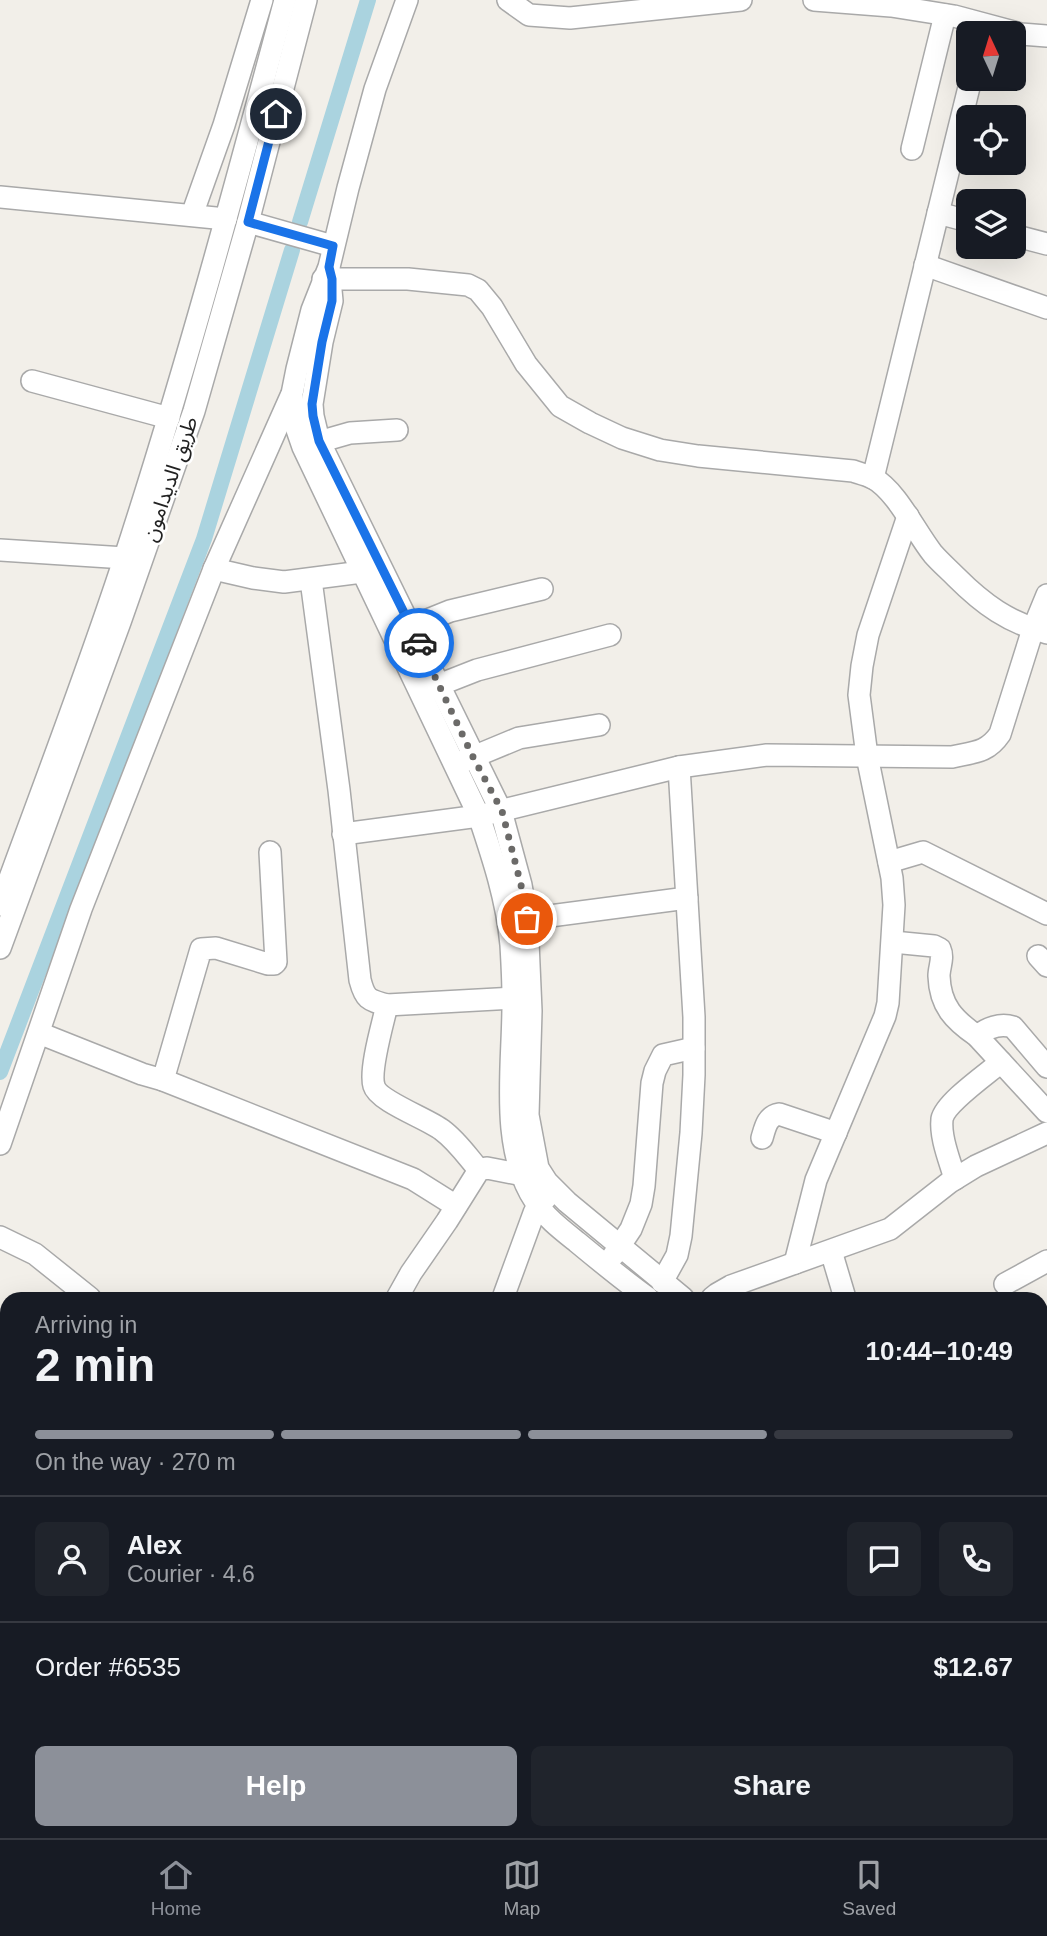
<!DOCTYPE html>
<html lang="en">
<head>
<meta charset="utf-8">
<style>
  :root { --surface:#171b24; --page:#20242c; --text:#f1f3f6; --muted:#9ea1a6; --line:#363941; --accent:#8c9099 }
  body { margin:0; font-family:Helvetica,"Noto Sans Arabic",sans-serif; background:var(--page); color:var(--text); height:100vh; display:flex; flex-direction:column; font-size:26px; white-space:nowrap }
  * { box-sizing:border-box; margin:0 }
  p { font-size:23px; color:var(--muted) }
  .icon { flex:none; width:38px; height:38px; fill:none; stroke:currentColor; stroke-width:2; stroke-linecap:round; stroke-linejoin:round }
  .map { position:relative; flex:1; overflow:hidden }
  .side { position:absolute; left:0px; top:1292px; width:1048px; height:548px; display:flex; flex-direction:column; background:var(--surface); border-radius:21px 21px 0 0; box-shadow:0 7px 28px #0002 }
  .side>* { flex:none }
  .needle { width:46px; rotate:356deg }
  .buttons { position:absolute; left:956px; top:21px; display:grid; gap:14px }
  .buttons a { display:grid; place-items:center; width:70px; height:70px; border-radius:10px; background:var(--surface); box-shadow:0 7px 28px #0002; font-size:35px }
  .pin { position:absolute; display:grid; place-items:center; width:60px; height:60px; color:#fff; margin:-30px; border:4px solid #fff; border-radius:50%; box-shadow:0 2px 7px #0007 }
  .courier { position:absolute; display:grid; place-items:center; width:70px; height:70px; margin:-35px; border:5px solid #1a73e8; border-radius:50%; background:#fff; color:#222; box-shadow:0 2px 9px #0007 }
  .summary em { font-style:normal; font-weight:700 }
  .summary div { display:flex; flex-direction:column-reverse }
  .summary { display:flex; align-items:center; justify-content:space-between; height:119px; padding:0 35px }
  h1 { font-size:46px; font-weight:700; line-height:52px }
  .bar { display:grid; grid-template-columns:repeat(4,1fr); gap:10px 7px; align-content:center; height:84px; padding:0 35px }
  .bar i { height:9px; border-radius:5px; background:var(--line) }
  .bar .current { background:var(--accent) }
  .bar p { grid-column:span 4 }
  .line { display:flex; align-items:center; gap:18px; padding:0 35px; border-top:2px solid var(--line) }
  .line div { flex:1 }
  .round { display:grid; place-items:center; flex:none; width:74px; height:74px; border-radius:10px; background:var(--page) }
  .cta { display:flex; gap:14px; margin-top:auto; padding:14px 35px }
  .cta a { flex:1; height:80px; border-radius:10px; background:var(--accent); color:#fff; font-size:28px; font-weight:700; line-height:80px; text-align:center }
  .cta a+a { background:var(--page); color:var(--text) }
  .tab-bar { display:flex; justify-content:space-around; align-items:center; height:98px; border-top:2px solid var(--line); background:var(--surface); font-size:19px; color:var(--muted) }
  .tab-bar a { display:grid; justify-items:center; gap:4px }
  .tab-bar .current { color:var(--accent) }
  .map>svg:first-child { display:block }
  .lines { fill:none; stroke-linecap:round; stroke-linejoin:round }
  .canal { stroke:#aad3df; stroke-width:16 }
  .minor-casing { stroke:#a9a9a9; stroke-width:24 }
  .minor { stroke:#fff; stroke-width:21 }
  .done { stroke:#6b6a68; stroke-width:7; stroke-dasharray:0 12.6 }
  .route { stroke:#1a73e8; stroke-width:9 }
  .labels { text-anchor:middle; stroke-width:5; stroke-linejoin:round; paint-order:stroke }
  .street-label { font-size:21px; fill:#222; stroke:#fff }
</style>
</head>
<body>
<div class="map">
<svg width="1047" height="1838" viewBox="0 0 1047 1838">
  <rect width="100%" height="100%" fill="#f2efe9"/>
  <g class="lines">
    <!-- canal -->
    <g class="canal">
      <polyline points="300,222 368,0"/>
      <polyline points="0,1072 204,539 292,250"/>
    </g>
    <defs>
      <g id="minor">
        <path d="M407,0L375,89L348,188L329,267L312,310L297,369L292,394L294,421L303,447L479,816C493,858 507,900 511,945C512,962 513,980 513,998C514,1062 498,1145 535,1201C545,1217 562,1230 577,1242C600,1261 623,1280 648,1298"/>
        <polyline points="508,0 529,15 570,18 741,0"/>
        <polyline points="814,0 891,6 954,16 1021,34 1047,36"/>
        <polyline points="912,149 945,15"/>
        <polyline points="0,197 226,219"/>
        <polyline points="938,213 968,221"/>
        <polyline points="192,215 224,125 262,0"/>
        <polyline points="248,222 333,246"/>
        <polyline points="1013,235 1047,244"/>
        <polyline points="925,265 1047,308"/>
        <polyline points="329,269 332,301 322,342 312,404 313,416 319,441 501,811 521,885 527,919 531,1011 528,1115 538,1168 547,1182 567,1202 683,1298"/>
        <path d="M323,279H408L468,285L478,290L492,307L526,364L560,406L590,423L622,438L660,450L698,456L853,471C859,473 867,475 873,478C897,491 916,533 933,554C940,562 948,569 956,577C984,605 1008,622 1047,633"/>
        <polyline points="32,381 169,418"/>
        <polyline points="308,445 350,433 397,430"/>
        <polyline points="873,478 971,79"/>
        <polyline points="0,550 125,558"/>
        <polyline points="214,569 253,578 284,582 362,572"/>
        <path d="M311,580L339,790L360,980C365,999 368,1000 387,1005L513,998"/>
        <polyline points="398,632 450,611 542,589"/>
        <polyline points="426,690 477,670 610,635"/>
        <polyline points="461,762 519,738 599,725"/>
        <path d="M343,834L479,816L679,767L767,755L952,757C974,752 987,753 1000,734L1033,629L1047,595"/>
        <polyline points="889,862 923,852 1047,914"/>
        <path d="M0,905C42,790 86,676 124,560C184,376 235,188 285,0"/>
        <polyline points="527,919 687,898"/>
        <path d="M893,942L934,946L940,949C944,958 939,967 939,976C940,1006 954,1020 977,1036L1047,1112"/>
        <polyline points="0,948 120,622 194,411 248,222 306,0"/>
        <polyline points="1038,956 1047,966"/>
        <path d="M387,1005C383,1023 369,1070 374,1086C378,1101 428,1119 442,1130C457,1141 467,1156 479,1170"/>
        <polyline points="39,1033 142,1074 163,1080 201,949 216,948 268,964 274,964 276,962 270,852"/>
        <path d="M977,1036C987,1028 1000,1023 1013,1027L1047,1067"/>
        <polyline points="163,1080 413,1179 456,1206"/>
        <path d="M762,1138C765,1128 767,1116 779,1114L836,1133"/>
        <polyline points="0,1144 81,909 214,569 291,396"/>
        <path d="M955,1179C950,1161 940,1138 942,1119C945,1103 987,1074 1001,1062"/>
        <polyline points="0,1237 35,1254 90,1298"/>
        <polyline points="831,1251 845,1298"/>
        <polyline points="613,1256 631,1229 641,1204 644,1186 652,1083 655,1071 663,1055 694,1048"/>
        <polyline points="795,1263 816,1180 885,1016 888,1003 894,905 892,878 867,756 859,695 862,666 868,635 908,516"/>
        <polyline points="662,1282 677,1255 681,1236 691,1133 694,1075 694,1017 679,767"/>
        <polyline points="1005,1284 1047,1261"/>
        <polyline points="504,1295 534,1213 538,1205 546,1198"/>
        <polyline points="397,1298 411,1273 447,1221 479,1170 487,1168 533,1177"/>
        <polyline points="712,1298 717,1294 731,1286 890,1229 950,1182 976,1166 1047,1133"/>
        <polyline points="0,1463 7,1454"/>
        <polyline points="1041,1627 1047,1624"/>
        <polyline points="1041,1715 1047,1711"/>
        <polyline points="1041,1800 1047,1804"/>
        <polyline points="176,1832 186,1838"/>
        <polyline points="356,1832 372,1838"/>
        <polyline points="611,1832 613,1838"/>
        <polyline points="856,1832 857,1838"/>
        <polyline points="876,1832 877,1838"/>
        <polyline points="257,1838 263,1832"/>
        <polyline points="494,1838 504,1832"/>
      </g>
    </defs>
    <!-- minor casing -->
    <use href="#minor" class="minor-casing"/>
    <!-- minor -->
    <use href="#minor" class="minor"/>
  </g>
  <g class="lines">
    <!-- done -->
    <polyline class="done" points="419,643 473,757 502,811 521,885 527,919"/>
    <!-- route -->
    <polyline class="route" points="276,114 248,222 333,246 329,267 332,279 332,301 322,342 312,404 313,416 319,441 419,643"/>
  </g>
  <g class="labels">
    <!-- street labels -->
    <g class="street-label">
      <text transform="translate(170 479) rotate(-71)" y="7">طريق الديدامون</text>
    </g>
  </g>
</svg>
<div class="buttons">
<a><svg class="needle" viewBox="-14 -14 28 28"><path d="M0-13l5 13h-10z" fill="#e53935"/><path d="M0 13l5-13h-10z" fill="#9ea1a6"/></svg></a>
<a><svg class="icon" aria-label="locate" viewBox="0 0 24 24"><circle cx="12" cy="12" r="6"/><path d="M12 2v4M12 18v4M2 12h4M18 12h4"/></svg></a>
<a><svg class="icon" aria-label="layers" viewBox="0 0 24 24"><path d="M12 4l9 5-9 5-9-5zM3 14l9 5 9-5"/></svg></a>
</div>
<div class="pin" style="left:527px;top:919px;background:#ea580c"><svg class="icon" aria-label="bag" viewBox="0 0 24 24"><path d="M5 8h14l-1 12H6zM9 8a3 3 0 0 1 6 0"/></svg></div>
<div class="pin" style="left:276px;top:114px;background:#1f2937"><svg class="icon" aria-label="home" viewBox="0 0 24 24"><path d="M3 11l9-7 9 7M6 9v11h12V9"/></svg></div>
<div class="courier" style="left:419px;top:643px"><svg class="icon" aria-label="car" viewBox="0 0 24 24"><path d="M5 17H2v-5l4-1 3-4h7l3 4 3 1v5h-3M9 17h6M6 11h13"/><circle cx="7" cy="17" r="2"/><circle cx="17" cy="17" r="2"/></svg></div>
<section class="side">
<div class="summary"><div><h1>2 min</h1><p>Arriving in</p></div><em>10:44–10:49</em></div>
<div class="bar"><i class="current"></i><i class="current"></i><i class="current"></i><i></i><p>On the way · 270 m</p></div>
<div class="line" style="height:126px"><a class="round"><svg class="icon" aria-label="person" viewBox="0 0 24 24"><circle cx="12" cy="8" r="4"/><path d="M4 21q1-7 8-7t8 7"/></svg></a><div><b>Alex</b><p>Courier · 4.6</p></div><a class="round"><svg class="icon" aria-label="chat" viewBox="0 0 24 24"><path d="M4 5h16v11H9l-5 4z"/></svg></a><a class="round"><svg class="icon" aria-label="phone" viewBox="0 0 24 24"><path d="M5 4h4l2 5-3 2q2 4 5 5l2-3 5 2v4C11 20 4 13 5 4z"/></svg></a></div>
<div class="line" style="height:91px"><div>Order #6535</div><b>$12.67</b></div>
<div class="cta"><a>Help</a><a>Share</a></div>
</section>
</div>
<nav class="tab-bar">
<a class="current"><svg class="icon" aria-label="home" viewBox="0 0 24 24"><path d="M3 11l9-7 9 7M6 9v11h12V9"/></svg>Home</a>
<a><svg class="icon" aria-label="map" viewBox="0 0 24 24"><path d="M3 6l6-2 6 2 6-2v14l-6 2-6-2-6 2zM9 4v14M15 6v14"/></svg>Map</a>
<a><svg class="icon" aria-label="saved" viewBox="0 0 24 24"><path d="M7 4h10v16l-5-4-5 4z"/></svg>Saved</a>
</nav>
</body>
</html>
